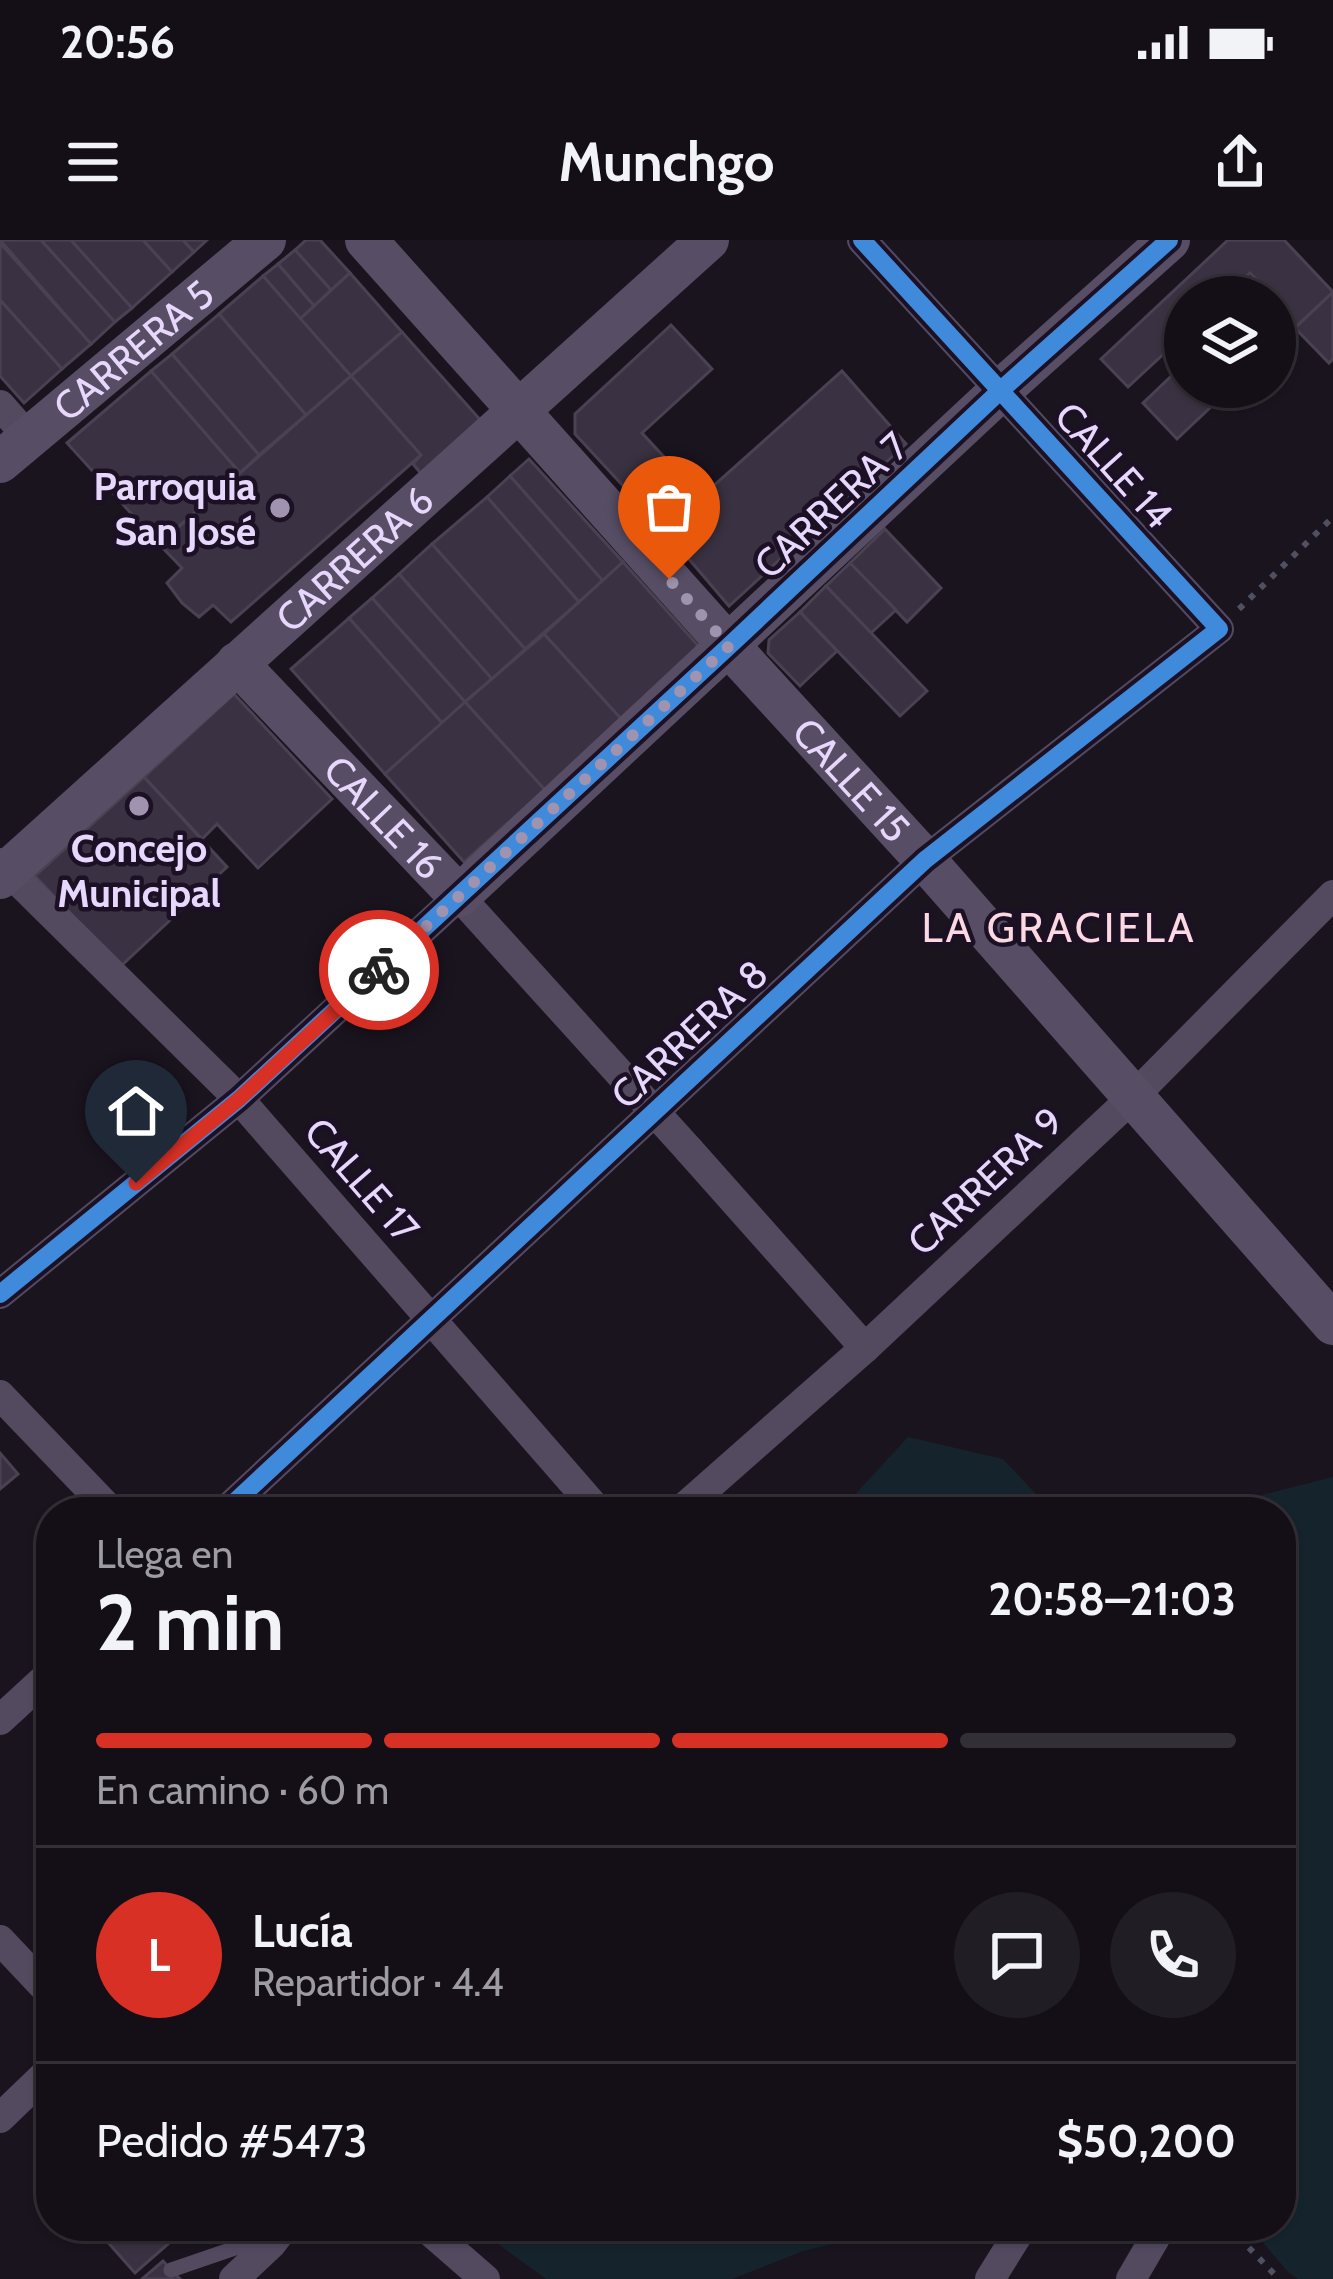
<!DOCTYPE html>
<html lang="es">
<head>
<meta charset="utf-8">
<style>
  :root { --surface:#140f17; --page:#211d24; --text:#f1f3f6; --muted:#9d9ca1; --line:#332f36; --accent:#d93025 }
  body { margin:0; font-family:Cabin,sans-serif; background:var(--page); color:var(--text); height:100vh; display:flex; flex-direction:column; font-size:45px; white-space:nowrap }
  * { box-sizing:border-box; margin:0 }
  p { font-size:39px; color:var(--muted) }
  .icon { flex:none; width:66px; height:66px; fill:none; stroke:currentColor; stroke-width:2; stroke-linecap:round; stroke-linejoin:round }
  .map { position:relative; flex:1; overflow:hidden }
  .details { position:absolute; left:36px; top:1257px; width:1260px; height:744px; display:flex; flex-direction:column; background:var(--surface); border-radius:48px; box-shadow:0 3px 9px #0004,0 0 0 3px var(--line) }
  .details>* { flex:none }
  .buttons { position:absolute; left:1164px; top:36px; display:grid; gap:24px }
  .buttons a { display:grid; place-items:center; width:132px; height:132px; border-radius:50%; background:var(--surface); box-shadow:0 3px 9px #0004,0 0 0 3px var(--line); font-size:60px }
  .pin { position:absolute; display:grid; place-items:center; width:102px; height:102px; color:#fff; margin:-123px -51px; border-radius:50% 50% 50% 0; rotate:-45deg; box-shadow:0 0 12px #0007 }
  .pin .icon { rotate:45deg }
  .courier { position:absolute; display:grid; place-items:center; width:120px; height:120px; margin:-60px; border:9px solid #d93025; border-radius:50%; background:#fff; color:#222; box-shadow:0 3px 15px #0007 }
  .summary em { font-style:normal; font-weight:700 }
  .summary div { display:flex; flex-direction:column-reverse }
  .summary { display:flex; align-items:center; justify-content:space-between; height:204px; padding:0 60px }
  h1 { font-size:78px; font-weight:700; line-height:90px }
  .bar { display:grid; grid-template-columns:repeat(4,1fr); gap:18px 12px; align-content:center; height:144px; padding:0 60px }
  .bar i { height:15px; border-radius:9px; background:var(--line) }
  .bar .on { background:var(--accent) }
  .bar p { grid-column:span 4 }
  .line { display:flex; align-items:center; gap:30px; padding:0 60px; border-top:3px solid var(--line) }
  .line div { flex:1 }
  .round { display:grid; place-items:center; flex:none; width:126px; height:126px; border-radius:63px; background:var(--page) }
  .status { display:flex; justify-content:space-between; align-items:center; height:84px; padding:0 60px; background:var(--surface); direction:ltr }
  .status svg { height:33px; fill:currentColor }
  header { display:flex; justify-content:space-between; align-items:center; height:156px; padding:0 60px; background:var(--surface); font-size:54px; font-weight:700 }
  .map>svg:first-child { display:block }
  .green { fill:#15242c }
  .building { fill:#3a3242; stroke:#4a4152; stroke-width:3 }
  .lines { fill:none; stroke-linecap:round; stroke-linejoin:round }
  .path { stroke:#4f5162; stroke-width:6; stroke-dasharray:6 9; stroke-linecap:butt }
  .lane { stroke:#534a60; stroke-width:15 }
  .street { stroke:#534a60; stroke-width:30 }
  .secondary { stroke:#574e66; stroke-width:42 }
  .street-bridge { stroke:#534a60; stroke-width:30 }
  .cycleway-casing { stroke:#1b1024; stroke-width:26 }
  .cycleway { stroke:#408adc; stroke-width:18 }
  .done { stroke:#a093af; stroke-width:12; stroke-dasharray:0 21.6 }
  .route { stroke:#d93025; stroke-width:15 }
  .poi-dot { fill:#a093af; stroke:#1b1024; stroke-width:4.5 }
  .labels { text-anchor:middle; stroke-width:9; stroke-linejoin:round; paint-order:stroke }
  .street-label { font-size:39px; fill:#e8d7fc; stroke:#1b1024 }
  .poi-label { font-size:39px; font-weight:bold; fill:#e8d7fc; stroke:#1b1024; text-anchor:end }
  .neighbourhood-label { font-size:42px; letter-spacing:3px; fill:#fcd9e2; stroke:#1b1024 }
</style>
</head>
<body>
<div class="status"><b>20:56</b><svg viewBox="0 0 49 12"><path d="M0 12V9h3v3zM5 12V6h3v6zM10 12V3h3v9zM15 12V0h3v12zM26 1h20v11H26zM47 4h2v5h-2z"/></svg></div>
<header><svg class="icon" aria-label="menu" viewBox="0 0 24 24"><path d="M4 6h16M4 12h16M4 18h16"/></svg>Munchgo<svg class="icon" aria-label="share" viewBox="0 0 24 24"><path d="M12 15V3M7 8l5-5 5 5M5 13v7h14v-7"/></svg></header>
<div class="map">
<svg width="1333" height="2039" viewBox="0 0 1333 2039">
  <rect width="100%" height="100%" fill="#1a141f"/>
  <!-- green -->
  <g class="green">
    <polygon points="908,1197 1003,1219 1053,1272 839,1272"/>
    <polygon points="1333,1237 1333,2039 1298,2039 1288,2032 1249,1986 1281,1986 1281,1272 1196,1272"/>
    <polygon points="500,1986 885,1986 882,1992 803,2011 732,2039 546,2039 491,1999"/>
  </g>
  <!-- building -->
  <g class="building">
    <polygon points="0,0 41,0 115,82 91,104"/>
    <polygon points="41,0 71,0 132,68 115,82"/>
    <polygon points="71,0 143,0 172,32 132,68"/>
    <polygon points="143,0 183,0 194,12 172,32"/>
    <polygon points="183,0 207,0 194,12"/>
    <polygon points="306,0 320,0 350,33 331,50 295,10"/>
    <polygon points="1228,0 1284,0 1333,52 1275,106 1275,57 1255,57 1265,48 1250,33 1224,57 1185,57 1185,94 1128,147 1101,119"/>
    <polygon points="0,3 91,104 62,129 0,60"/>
    <polygon points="295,10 331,50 314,66 278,24"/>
    <polygon points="278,24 314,66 300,79 263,36"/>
    <polygon points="350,33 402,92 351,136 300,79"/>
    <polygon points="263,36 351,136 306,175 219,74"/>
    <polygon points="1333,52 1333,119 1329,123 1295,88"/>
    <polygon points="0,60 62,129 24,163 0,136"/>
    <polygon points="219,74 306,175 259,215 172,114"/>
    <polygon points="671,85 712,129 642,193 700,256 664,290 575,194 575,174"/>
    <polygon points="402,92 484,184 424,237 413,224 421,215 351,136"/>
    <polygon points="172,114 259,215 240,233 151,131"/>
    <polygon points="1185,123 1185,147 1232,147 1177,199 1143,163"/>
    <polygon points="151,131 240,233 159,304 67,203"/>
    <polygon points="842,131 906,204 729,366 664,290"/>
    <polygon points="351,136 421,215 231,382 213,365 199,377 182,363 167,343 182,328 159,304"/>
    <polygon points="529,219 623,322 603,341 510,236"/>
    <polygon points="510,236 603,341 579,362 487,257"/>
    <polygon points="487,257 579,362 525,409 432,304"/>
    <polygon points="885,289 941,348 907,382 850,323"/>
    <polygon points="432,304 525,409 492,439 399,334"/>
    <polygon points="623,322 701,409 622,480 544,394"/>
    <polygon points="850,323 896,370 871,393 826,346"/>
    <polygon points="399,334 492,439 465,462 372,358"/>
    <polygon points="826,346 927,451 900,476 800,372"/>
    <polygon points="372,358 465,462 442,483 349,378"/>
    <polygon points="800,372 837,411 800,446 768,413 769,400"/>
    <polygon points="349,378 442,483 385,534 291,429"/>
    <polygon points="544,394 622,480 545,550 465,462"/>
    <polygon points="234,454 332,559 258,628 217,584 202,599 144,537"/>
    <polygon points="465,462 545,550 464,622 385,534"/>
    <polygon points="144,537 227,627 120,727 35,636"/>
    <polygon points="0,1213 18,1234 0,1249"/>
    <polygon points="101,1986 180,1986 184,1990 135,2033 97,1990"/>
    <polygon points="163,2021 180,2039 142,2039"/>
  </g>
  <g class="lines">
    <!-- path -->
    <g class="path">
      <polyline points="1239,369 1333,277"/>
      <polyline points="1228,1986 1279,2039"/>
    </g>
    <!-- lane -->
    <polyline class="lane" points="171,2030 244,2005 266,2004"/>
    <!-- street -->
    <g class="street">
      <polyline points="0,165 28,197"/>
      <polyline points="0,623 239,859 599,1272"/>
      <polyline points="689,910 865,1108"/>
      <polyline points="0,1054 239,859 459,656 603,815"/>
      <polyline points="0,1155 112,1272"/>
      <polyline points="224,1272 925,620 1219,389 862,0"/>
      <polyline points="679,1272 865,1108 1133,857 1333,655"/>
      <polyline points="0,1480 51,1433"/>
      <polyline points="0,1700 51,1754"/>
      <polyline points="0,1878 51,1829"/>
      <polyline points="424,1986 485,2039"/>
      <polyline points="234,2039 272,2003 285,1986"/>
      <polyline points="990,2039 1023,1986"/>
      <polyline points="1131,2039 1162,1986"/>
    </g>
    <!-- secondary -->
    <g class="secondary">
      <path id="s1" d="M366,0L729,406L925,620L1333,1084"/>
      <path id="s2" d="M0,222L265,0"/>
      <path id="s3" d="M237,423L459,656L1001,150L1169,0"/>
      <path id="s4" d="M0,638L708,0"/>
    </g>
    <!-- street-bridge -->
    <polyline class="street-bridge" points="603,815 689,910"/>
    <defs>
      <g id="cycleway">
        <polyline points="0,1054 239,859 729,406 1001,150 1169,0"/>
        <polyline points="224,1272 925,620 1219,389 862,0"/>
      </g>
    </defs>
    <!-- cycleway casing -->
    <use href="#cycleway" class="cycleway-casing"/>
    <!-- cycleway -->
    <use href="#cycleway" class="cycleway"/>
  </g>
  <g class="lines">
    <!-- done -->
    <polyline class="done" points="379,730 729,406 669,339"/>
    <!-- route -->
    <polyline class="route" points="136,943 239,859 379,730"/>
  </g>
  <!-- markers -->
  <g class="poi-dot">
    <circle cx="280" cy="268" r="12"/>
    <circle cx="139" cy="566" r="12"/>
  </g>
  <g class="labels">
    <!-- street labels -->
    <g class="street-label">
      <text dy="14" stroke="none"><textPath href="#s2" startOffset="174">CARRERA 5</textPath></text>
      <text transform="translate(1114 225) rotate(48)" y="14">CALLE 14</text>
      <text transform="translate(831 265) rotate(-43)" y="14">CARRERA 7</text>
      <text dy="14" stroke="none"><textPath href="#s4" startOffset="477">CARRERA 6</textPath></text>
      <text dy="14" stroke="none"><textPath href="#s1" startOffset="726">CALLE 15</textPath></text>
      <text dy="14" stroke="none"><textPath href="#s3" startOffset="213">CALLE 16</textPath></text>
      <text transform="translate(689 794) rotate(-43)" y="14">CARRERA 8</text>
      <text transform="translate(362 940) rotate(49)" y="14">CALLE 17</text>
      <text transform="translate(985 941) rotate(-43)" y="14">CARRERA 9</text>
    </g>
    <!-- poi labels -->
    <g class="poi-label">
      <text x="256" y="260">Parroquia<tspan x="256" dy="45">San José</tspan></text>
      <text x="139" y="622" text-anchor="middle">Concejo<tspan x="139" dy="45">Municipal</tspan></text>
    </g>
    <!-- neighbourhood labels -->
    <g class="neighbourhood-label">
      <text x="1059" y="702">LA GRACIELA</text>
    </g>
  </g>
</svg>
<div class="buttons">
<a><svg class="icon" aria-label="layers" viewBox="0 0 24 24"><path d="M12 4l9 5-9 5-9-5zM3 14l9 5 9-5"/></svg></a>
</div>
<div class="pin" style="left:669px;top:339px;background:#ea580c"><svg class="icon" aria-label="bag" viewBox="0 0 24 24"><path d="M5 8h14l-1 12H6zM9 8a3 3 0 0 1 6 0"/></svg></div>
<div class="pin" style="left:136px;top:943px;background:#1f2937"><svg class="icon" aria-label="home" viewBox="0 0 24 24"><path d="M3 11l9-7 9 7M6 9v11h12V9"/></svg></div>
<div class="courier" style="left:379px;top:730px"><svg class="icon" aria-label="bike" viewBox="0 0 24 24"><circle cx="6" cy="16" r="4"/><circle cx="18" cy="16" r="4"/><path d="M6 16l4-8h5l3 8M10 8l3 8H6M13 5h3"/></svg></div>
<section class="details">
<div class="summary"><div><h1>2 min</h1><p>Llega en</p></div><em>20:58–21:03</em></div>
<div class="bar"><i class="on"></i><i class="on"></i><i class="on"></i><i></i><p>En camino · 60 m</p></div>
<div class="line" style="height:216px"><b class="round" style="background:var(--accent);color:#fff">L</b><div><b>Lucía</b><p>Repartidor · 4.4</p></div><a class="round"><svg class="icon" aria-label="chat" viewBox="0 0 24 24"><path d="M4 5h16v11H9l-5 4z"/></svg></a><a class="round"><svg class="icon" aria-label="phone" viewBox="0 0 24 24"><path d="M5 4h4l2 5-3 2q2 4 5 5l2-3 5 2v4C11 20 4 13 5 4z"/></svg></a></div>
<div class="line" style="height:156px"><div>Pedido #5473</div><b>$50,200</b></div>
</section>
</div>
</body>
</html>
